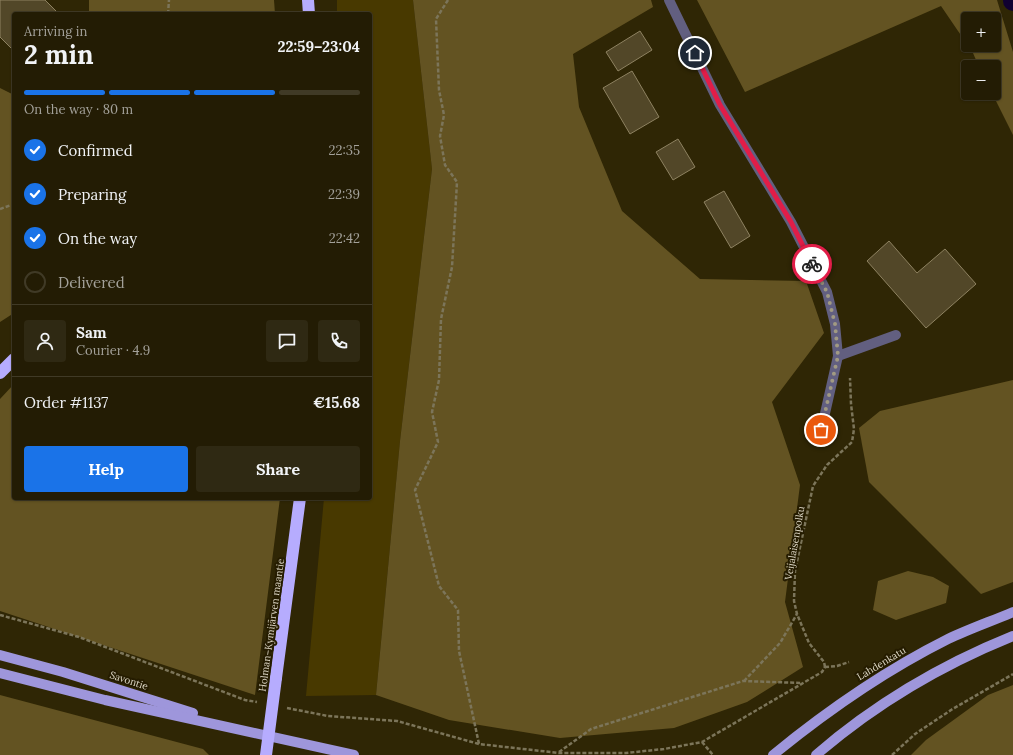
<!DOCTYPE html>
<html lang="en">
<head>
<meta charset="utf-8">
<style>
  :root { --surface:#231c04; --page:#2f2913; --text:#f1f3f6; --muted:#a3a19a; --line:#403a26; --accent:#1a73e8 }
  body { margin:0; font-family:Lora,serif; background:var(--page); color:var(--text); height:100vh; display:flex; flex-direction:column; font-size:15px; white-space:nowrap }
  * { box-sizing:border-box; margin:0 }
  p { font-size:13px; color:var(--muted) }
  .icon { flex:none; width:22px; height:22px; fill:none; stroke:currentColor; stroke-width:2; stroke-linecap:round; stroke-linejoin:round }
  .map { position:relative; flex:1; overflow:hidden }
  .panel { position:absolute; left:12px; top:12px; width:360px; height:488px; display:flex; flex-direction:column; background:var(--surface); border-radius:4px; box-shadow:0 1px 3px #0004,0 0 0 1px var(--line) }
  .panel>* { flex:none }
  .fabs { position:absolute; left:961px; top:12px; display:grid; gap:8px }
  .fabs a { display:grid; place-items:center; width:40px; height:40px; border-radius:4px; background:var(--surface); box-shadow:0 1px 3px #0004,0 0 0 1px var(--line); font-size:20px }
  .pin { position:absolute; display:grid; place-items:center; width:34px; height:34px; color:#fff; margin:-17px; border:2px solid #fff; border-radius:50%; box-shadow:0 1px 4px #0007 }
  .courier { position:absolute; display:grid; place-items:center; width:40px; height:40px; margin:-20px; border:3px solid #e11d48; border-radius:50%; background:#fff; color:#222; box-shadow:0 1px 5px #0007 }
  .head em { font-style:normal; font-weight:700 }
  .head div { display:flex; flex-direction:column-reverse }
  .head { display:flex; align-items:center; justify-content:space-between; height:68px; padding:0 12px }
  h1 { font-size:26px; font-weight:700; line-height:30px }
  .bar { display:grid; grid-template-columns:repeat(4,1fr); gap:6px 4px; align-content:center; height:48px; padding:0 12px }
  .bar i { height:5px; border-radius:3px; background:var(--line) }
  .bar .selected { background:var(--accent) }
  .bar p { grid-column:span 4 }
  .line { display:flex; align-items:center; gap:10px; padding:0 12px; border-top:1px solid var(--line) }
  .line div { flex:1 }
  .round { display:grid; place-items:center; flex:none; width:42px; height:42px; border-radius:4px; background:var(--page) }
  ol { padding:0 12px; list-style:none }
  li { display:flex; align-items:center; gap:12px; height:44px }
  li p { margin-inline-start:auto }
  li .icon { padding:4px; border-radius:50%; background:var(--accent); color:#fff; stroke-width:4 }
  li:last-child { color:var(--muted) }
  li i { width:22px; height:22px; border:2px solid var(--line); border-radius:50% }
  .action { display:flex; gap:8px; margin-top:auto; padding:8px 12px }
  .action a { flex:1; height:46px; border-radius:4px; background:var(--accent); color:#fff; font-size:16px; font-weight:700; line-height:46px; text-align:center }
  .action a+a { background:var(--page); color:var(--text) }
  .map>svg:first-child { display:block }
  .green { fill:#483900 }
  .forest { fill:#635322; fill-rule:evenodd }
  .lines { fill:none; stroke-linecap:round; stroke-linejoin:round }
  .canal { stroke:#100031; stroke-width:20 }
  .building { fill:#524728; stroke:#8e8261 }
  .path { stroke:#7c755a; stroke-width:2.5; stroke-dasharray:4 2; stroke-linecap:butt }
  .minor { stroke:#625f80; stroke-width:10 }
  .major { stroke:#9e96db; stroke-width:10 }
  .highway { stroke:#b6acfe; stroke-width:12 }
  .highway-bridge { stroke:#b6acfe; stroke-width:12 }
  .done { stroke:#a19a82; stroke-width:4; stroke-dasharray:0 7.2 }
  .route { stroke:#e11d48; stroke-width:5 }
  .labels { text-anchor:middle; stroke-width:4; stroke-linejoin:round; paint-order:stroke }
  .street-label { font-size:10px; fill:#ded8c6; stroke:#251c00 }
</style>
</head>
<body>
<div class="map">
<svg width="1013" height="755" viewBox="0 0 1013 755">
  <rect width="100%" height="100%" fill="#2f2605"/>
  <!-- green -->
  <polygon class="green" points="337,0 413,0 432,169 400,441 376,695 306,696 324,498 370,498 370,14 337,14"/>
  <!-- forest -->
  <g class="forest">
    <polygon points="89,0 274,0 275,14 89,14"/>
    <polygon points="413,0 651,0 653,7 573,54 579,107 622,211 700,279 806,281 824,333 772,402 800,485 785,602 803,667 747,702 674,728 560,738 449,720 376,695 400,441 432,169"/>
    <path d="M697,0H997L1013,52V135L992,93H994V67H979L973,53L941,6L745,92ZM968,19H994V45H968Z"/>
    <polygon points="0,88 14,95 14,313 0,322"/>
    <polygon points="1013,380 1013,582 981,594 869,482 859,428 880,411"/>
    <polygon points="14,384 14,498 280,498 255,695 0,611 0,399"/>
    <polygon points="908,571 933,577 949,586 946,603 896,620 873,610 878,581"/>
    <polygon points="1013,685 1013,755 911,755 926,740 988,695"/>
    <polygon points="0,695 203,749 209,755 0,755"/>
  </g>
  <g class="lines">
    <!-- canal -->
    <polyline class="canal" points="1013,0 1013,1"/>
  </g>
  <!-- building -->
  <g class="building">
    <polygon points="0,0 45,0 59,14 14,14 14,51 0,37"/>
    <polygon points="640,31 652,50 618,71 606,52"/>
    <polygon points="632,71 659,117 630,134 603,88"/>
    <polygon points="678,139 695,167 673,180 656,152"/>
    <polygon points="724,191 750,236 731,248 704,202"/>
    <polygon points="889,241 917,273 945,249 976,284 926,328 867,261"/>
  </g>
  <g class="lines">
    <!-- path -->
    <g class="path">
      <polyline points="448,0 436,19 439,90 444,115 440,136 445,165 457,182 452,267 441,319 439,380 432,412 438,442 415,490 439,586 458,610 459,651 479,744"/>
      <polyline points="168,14 169,0"/>
      <polyline points="0,209 14,204"/>
      <polyline points="0,615 79,637 245,700 257,702"/>
      <polyline points="825,667 824,662 809,643 797,614 794,601 795,571 813,486 827,465 852,442 854,429 851,404 850,378"/>
      <polyline points="825,667 837,666 849,662"/>
      <polyline points="744,681 780,643 797,614"/>
      <polyline points="287,708 328,716 397,721 479,744 559,753 626,753 664,749 702,742 822,672 825,667"/>
      <polyline points="702,742 713,755"/>
      <polyline points="559,752 591,729 743,681 802,683"/>
      <polyline points="892,755 915,734 951,710 1013,674"/>
    </g>
    <!-- minor -->
    <g class="minor">
      <polyline points="669,0 720,105 791,222 827,292 835,324 838,356 821,431"/>
      <polyline points="838,356 896,335"/>
    </g>
    <!-- major -->
    <g class="major">
      <polyline points="0,655 63,672 193,713"/>
      <polyline points="0,673 105,700 354,755"/>
      <path d="M773,755C828,710 884,671 948,639C969,629 992,621 1013,612"/>
      <path d="M816,755C875,704 941,665 1013,636"/>
    </g>
    <!-- highway -->
    <g class="highway">
      <polyline points="308,0 309,14"/>
      <polyline points="0,373 14,359"/>
      <polyline points="276,678 300,498"/>
    </g>
    <!-- highway-bridge -->
    <polyline class="highway-bridge" points="266,755 276,678"/>
  </g>
  <g class="lines">
    <!-- done -->
    <polyline class="done" points="812,264 827,292 835,324 838,356 821,430"/>
    <!-- route -->
    <polyline class="route" points="695,53 720,105 791,222 812,264"/>
  </g>
  <g class="labels">
    <!-- street labels -->
    <g class="street-label">
      <text transform="translate(794 543) rotate(-80)" y="4">Veijalaisenpolku</text>
      <text transform="translate(271 625) rotate(-82)" y="4">Holman–Kymijärven maantie</text>
      <text transform="translate(881 663) rotate(-31)" y="4">Lahdenkatu</text>
      <text transform="translate(129 680) rotate(18)" y="4">Savontie</text>
    </g>
  </g>
</svg>
<div class="fabs">
<a>+</a>
<a>−</a>
</div>
<div class="pin" style="left:821px;top:430px;background:#ea580c"><svg class="icon" aria-label="bag" viewBox="0 0 24 24"><path d="M5 8h14l-1 12H6zM9 8a3 3 0 0 1 6 0"/></svg></div>
<div class="pin" style="left:695px;top:53px;background:#1f2937"><svg class="icon" aria-label="home" viewBox="0 0 24 24"><path d="M3 11l9-7 9 7M6 9v11h12V9"/></svg></div>
<div class="courier" style="left:812px;top:264px"><svg class="icon" aria-label="bike" viewBox="0 0 24 24"><circle cx="6" cy="16" r="4"/><circle cx="18" cy="16" r="4"/><path d="M6 16l4-8h5l3 8M10 8l3 8H6M13 5h3"/></svg></div>
<section class="panel">
<div class="head"><div><h1>2 min</h1><p>Arriving in</p></div><em>22:59–23:04</em></div>
<div class="bar"><i class="selected"></i><i class="selected"></i><i class="selected"></i><i></i><p>On the way · 80 m</p></div>
<ol>
<li><svg class="icon" aria-label="check" viewBox="0 0 24 24"><path d="M5 12l5 5 9-10"/></svg>Confirmed<p>22:35</p></li>
<li><svg class="icon" aria-label="check" viewBox="0 0 24 24"><path d="M5 12l5 5 9-10"/></svg>Preparing<p>22:39</p></li>
<li><svg class="icon" aria-label="check" viewBox="0 0 24 24"><path d="M5 12l5 5 9-10"/></svg>On the way<p>22:42</p></li>
<li><i></i>Delivered</li>
</ol>
<div class="line" style="height:72px"><a class="round"><svg class="icon" aria-label="person" viewBox="0 0 24 24"><circle cx="12" cy="8" r="4"/><path d="M4 21q1-7 8-7t8 7"/></svg></a><div><b>Sam</b><p>Courier · 4.9</p></div><a class="round"><svg class="icon" aria-label="chat" viewBox="0 0 24 24"><path d="M4 5h16v11H9l-5 4z"/></svg></a><a class="round"><svg class="icon" aria-label="phone" viewBox="0 0 24 24"><path d="M5 4h4l2 5-3 2q2 4 5 5l2-3 5 2v4C11 20 4 13 5 4z"/></svg></a></div>
<div class="line" style="height:52px"><div>Order #1137</div><b>€15.68</b></div>
<div class="action"><a>Help</a><a>Share</a></div>
</section>
</div>
</body>
</html>
